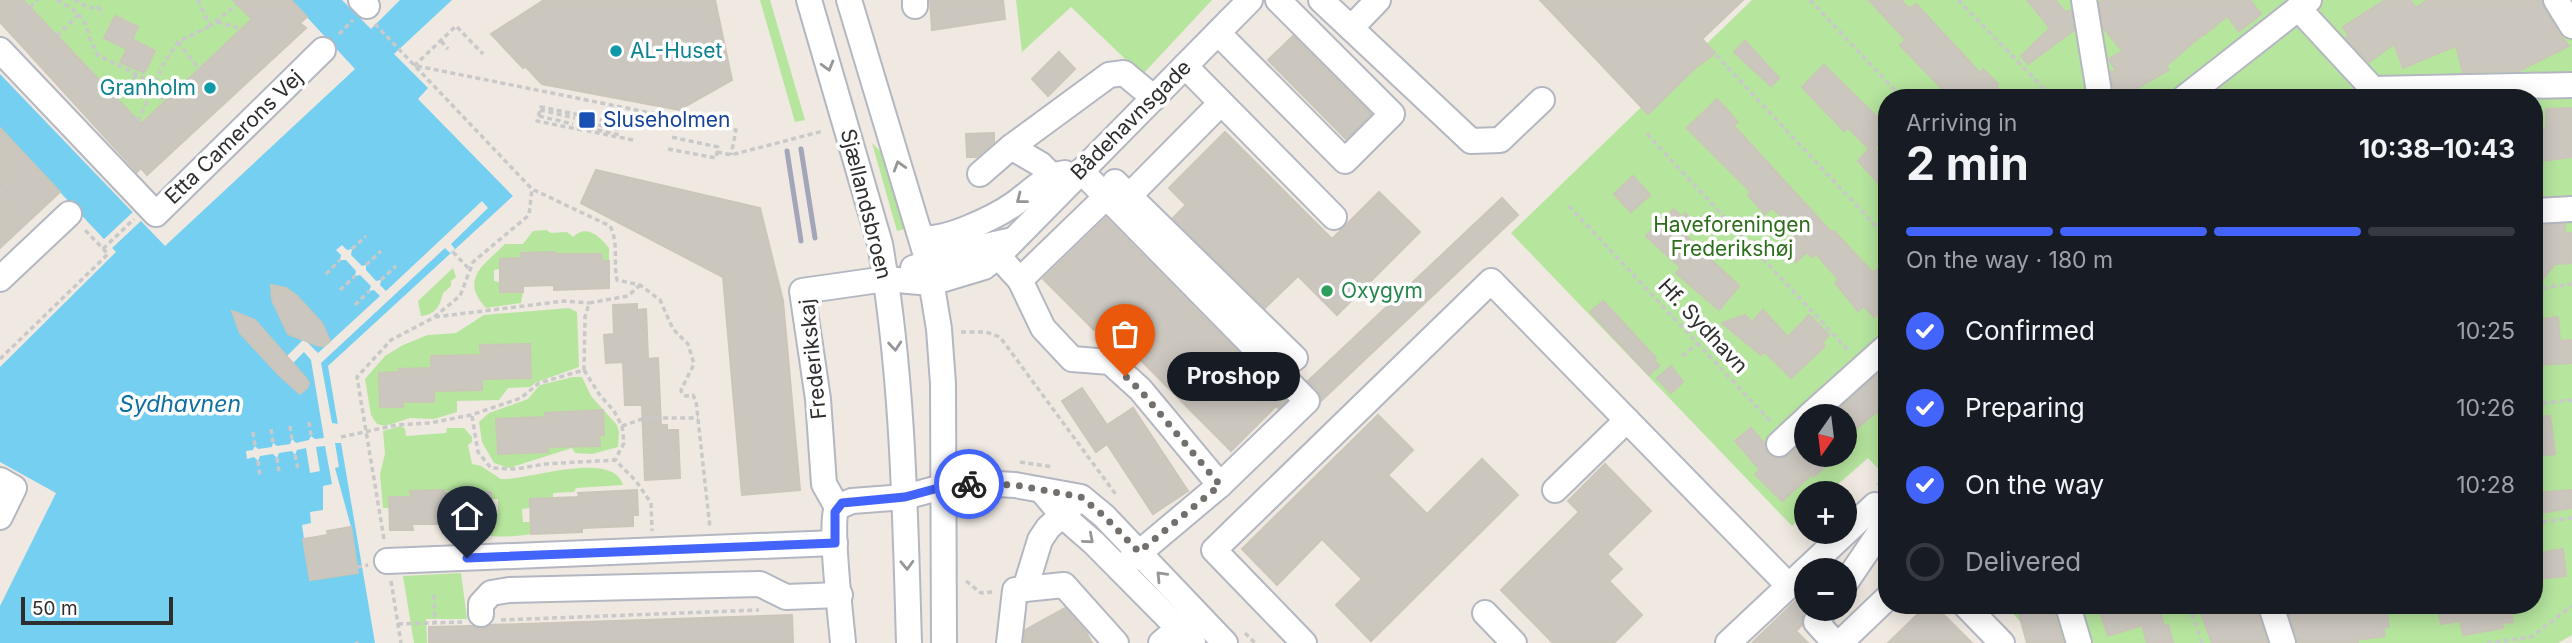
<!DOCTYPE html>
<html lang="en">
<head>
<meta charset="utf-8">
<style>
  :root { --surface:#171b24; --page:#242831; --text:#f1f3f6; --muted:#9ea1a6; --line:#363941; --accent:#4264fb }
  body { margin:0; font-family:Inter,sans-serif; background:var(--page); color:var(--text); height:100vh; display:flex; flex-direction:column; font-size:26px; white-space:nowrap }
  * { box-sizing:border-box; margin:0 }
  p { font-size:23px; color:var(--muted) }
  .icon { flex:none; width:38px; height:38px; fill:none; stroke:currentColor; stroke-width:2; stroke-linecap:round; stroke-linejoin:round }
  .map { position:relative; flex:1; overflow:hidden }
  .panel { position:absolute; left:1878px; top:89px; width:665px; height:525px; display:flex; flex-direction:column; background:var(--surface); border-radius:28px; box-shadow:0 4px 18px #0003 }
  .panel>* { flex:none }
  .needle { width:46px; rotate:194deg }
  .tools { position:absolute; left:1794px; top:404px; display:grid; gap:14px }
  .tools a { display:grid; place-items:center; width:63px; height:63px; border-radius:50%; background:var(--surface); box-shadow:0 4px 18px #0003; font-size:35px }
  .scale { position:absolute; left:21px; bottom:18px; width:152px; box-sizing:border-box; padding-left:7px; border:4px solid #2e2e2e; border-top:0; font-size:19px; line-height:24px; white-space:nowrap; color:#2e2e2e; -webkit-text-stroke:5px #fff; paint-order:stroke }
  .pin { position:absolute; display:grid; place-items:center; width:60px; height:60px; color:#fff; margin:-72px -30px; border-radius:50% 50% 50% 0; rotate:-45deg; box-shadow:0 0 7px #0007 }
  .pin .icon { rotate:45deg }
  .courier { position:absolute; display:grid; place-items:center; width:70px; height:70px; margin:-35px; border:5px solid #4264fb; border-radius:50%; background:#fff; color:#222; box-shadow:0 2px 9px #0007 }
  .bubble { position:absolute; height:49px; border-radius:24px; background:var(--surface); box-shadow:0 4px 18px #0003; font-size:23px; font-weight:700; line-height:49px; text-align:center }
  .overview em { font-style:normal; font-weight:700 }
  .overview div { display:flex; flex-direction:column-reverse }
  .overview { display:flex; align-items:center; justify-content:space-between; height:119px; padding:0 28px }
  h1 { font-size:46px; font-weight:700; line-height:52px }
  .bar { display:grid; grid-template-columns:repeat(4,1fr); gap:10px 7px; align-content:center; height:84px; padding:0 28px }
  .bar i { height:9px; border-radius:5px; background:var(--line) }
  .bar .current { background:var(--accent) }
  .bar p { grid-column:span 4 }
  ol { padding:0 28px; list-style:none }
  li { display:flex; align-items:center; gap:21px; height:77px }
  li p { margin-inline-start:auto }
  li .icon { padding:7px; border-radius:50%; background:var(--accent); color:#fff; stroke-width:4 }
  li:last-child { color:var(--muted) }
  li i { width:38px; height:38px; border:4px solid var(--line); border-radius:50% }
  .map>svg:first-child { display:block }
  .green { fill:#b6e59e; fill-rule:evenodd }
  .water { fill:#75cff0 }
  .pier { fill:#efe9e1 }
  .building { fill:#cbc7bf; stroke:#cbc5ba; stroke-width:2 }
  .lines { fill:none; stroke-linecap:round; stroke-linejoin:round }
  .minor-casing { stroke:#b4b7c1; stroke-width:28 }
  .path { stroke:#c9c9c9; stroke-width:3.5; stroke-dasharray:5 3.5; stroke-linecap:butt }
  .minor { stroke:#fff; stroke-width:24 }
  .rail { stroke:#a3a6b8; stroke-width:5 }
  .oneway { stroke:#969696 }
  .done { stroke:#726f6d; stroke-width:7; stroke-dasharray:0 12.6 }
  .route { stroke:#4264fb; stroke-width:9 }
  .culture-dot { fill:#0f9aa8; stroke:#fff; stroke-width:2.5 }
  .transit-dot { fill:#1a4fb4; stroke:#fff; stroke-width:2.5 }
  .leisure-dot { fill:#2e9e5b; stroke:#fff; stroke-width:2.5 }
  .labels { text-anchor:middle; stroke-width:7; stroke-linejoin:round; paint-order:stroke }
  .culture-label { font-size:21px; fill:#0d838f; stroke:#fff; text-anchor:start }
  .transit-label { font-size:21px; fill:#164399; stroke:#fff; text-anchor:start }
  .street-label { font-size:21px; fill:#2e2e2e; stroke:#fff }
  .park-label { font-size:21px; fill:#2c6e1b; stroke:#fff }
  .leisure-label { font-size:21px; fill:#27864d; stroke:#fff; text-anchor:start }
  .water-label { font-size:23px; font-style:italic; fill:#0d6fa3; stroke:#fff }
</style>
</head>
<body>
<div class="map">
<svg width="2572" height="643" viewBox="0 0 2572 643">
  <rect width="100%" height="100%" fill="#efe9e1"/>
  <!-- green -->
  <g class="green">
    <polygon points="23,0 233,0 252,19 141,124"/>
    <polygon points="760,0 770,0 805,120 795,122"/>
    <polygon points="1016,0 1212,0 1142,75 1071,7 1022,52"/>
    <path d="M1752,0H2572V635L2558,643H2040L2006,606H2534V98H1886V477L1868,458L1828,493L1806,494V514L1792,526L1511,233ZM1806,416H1844V455H1806Z"/>
    <polygon points="872,143 886,157 908,228 897,231"/>
    <path d="M546,230L551,233L567,232L573,237C587,224 599,236 609,248V261H602L601,254H555L554,252L522,253L521,258L500,259V269L494,270V281L500,282L501,292H523L521,303L486,308C459,279 484,265 505,244H523L533,231Z"/>
    <path d="M453,268L456,277L451,281V286L443,293C440,306 435,315 421,316L418,301Z"/>
    <polygon points="569,308 577,312 579,367 537,382 530,387 508,388 499,400 457,401 457,412 434,419 410,418 385,426 377,424 371,415 365,379 385,356 403,345 428,335 456,333 484,315"/>
    <polygon points="573,377 582,377 591,396 617,425 619,432 618,447 592,454 575,453 572,448 509,468 494,463 482,442 479,422 489,413 528,399 540,385"/>
    <path d="M401,426L405,429L406,436L446,433L447,428H464L472,437V442L468,445L472,464L481,466L501,479C526,481 613,449 623,485L576,488L574,492L553,493V498L530,508L522,509L523,522H531V534C517,537 487,538 474,533V527H491V514L498,513V499H491L490,492L411,491V497H389V508H383L380,474L385,454L383,431Z"/>
    <polygon points="461,573 467,619 426,619 427,643 414,643 403,576"/>
  </g>
  <!-- water -->
  <polygon class="water" points="291,0 342,0 371,29 400,0 452,0 394,54 428,88 418,99 513,196 328,366 375,643 0,643 0,606 56,493 0,462 0,367 116,252 0,128 0,74 165,246 355,69"/>
  <!-- pier -->
  <g class="pier">
    <polygon points="482,201 488,208 451,244 455,249 450,253 445,248 321,363 332,423 339,424 343,443 335,443 339,467 335,468 351,527 358,573 310,580 302,525 311,523 310,512 323,510 323,486 332,484 325,446 316,447 320,471 310,473 306,448 297,450 295,455 292,451 279,453 277,458 273,454 260,456 258,461 254,457 247,459 246,451 253,450 255,446 258,449 272,447 273,443 277,446 290,444 292,439 296,443 309,440 311,436 315,439 324,438 311,360 304,352 293,363 287,356 304,339 318,353 380,296 374,290 369,291 371,286 360,275 355,276 356,271 346,260 340,260 341,255 336,250 342,245 347,250 352,249 351,255 362,266 366,265 366,270 376,281 381,280 380,285 386,291"/>
    <polygon points="134,211 142,220 110,250 102,241"/>
  </g>
  <!-- building -->
  <g class="building">
    <polygon points="0,0 23,0 141,124 252,19 233,0 291,0 307,17 300,23 306,28 147,175 141,168 137,172 0,22"/>
    <polygon points="544,0 715,0 732,80 679,110 542,84 525,66 523,68 491,34"/>
    <polygon points="930,0 1003,0 1005,19 932,30"/>
    <polygon points="1540,0 1743,0 1702,39 1715,53 1693,70 1648,114"/>
    <polygon points="1869,0 1901,0 1910,9 1916,4 1980,73 1983,69 1998,84 1996,86 1999,90 1990,98 1951,98 1900,45 1906,40"/>
    <polygon points="2027,0 2055,0 2065,12 2071,10 2074,30 2028,64 2021,56 2050,28"/>
    <polygon points="2109,0 2250,0 2261,14 2239,31 2227,16 2204,35 2203,34 2166,66 2169,70 2120,98 2115,98 2111,72 2116,71 2109,59 2122,51 2103,27 2099,2"/>
    <polygon points="2385,0 2410,0 2416,8 2427,0 2540,0 2559,34 2569,46 2519,71 2463,72 2456,46 2403,68 2394,44 2369,62 2346,38 2349,36 2343,27"/>
    <polygon points="115,16 138,27 132,39 155,51 144,73 120,62 127,49 104,38"/>
    <polygon points="1293,36 1371,114 1346,139 1268,60"/>
    <polygon points="1745,41 1779,78 1771,86 1734,52"/>
    <polygon points="1059,52 1075,69 1048,96 1032,79"/>
    <polygon points="1824,65 1886,126 1886,136 1874,149 1886,160 1886,191 1858,161 1869,149 1848,128 1844,131 1802,87"/>
    <polygon points="1717,99 1738,122 1733,125 1832,233 1834,231 1873,273 1879,268 1886,276 1886,285 1879,292 1886,300 1886,305 1874,317 1864,306 1858,311 1835,283 1839,280 1816,254 1812,257 1807,252 1796,262 1782,248 1793,237 1790,234 1795,229 1772,208 1765,214 1748,195 1751,192 1687,128"/>
    <polygon points="2572,108 2572,157 2534,162 2534,129 2546,128 2546,109"/>
    <polygon points="0,128 60,192 0,248"/>
    <polygon points="1225,132 1332,239 1379,192 1420,232 1337,315 1298,276 1265,308 1173,218 1186,205 1169,188"/>
    <polygon points="994,133 994,142 977,157 967,157 966,134"/>
    <polygon points="596,170 760,208 783,301 800,490 742,495 723,277 581,203"/>
    <polygon points="1633,176 1650,195 1631,212 1614,194"/>
    <polygon points="1502,198 1518,215 1321,401 1318,391 1308,381"/>
    <polygon points="1674,209 1682,217 1685,213 1697,225 1686,236 1739,286 1719,310 1676,273 1681,268 1646,236"/>
    <polygon points="1106,218 1286,401 1278,408 1276,406 1231,451 1102,321 1094,330 1043,279"/>
    <polygon points="2565,224 2565,233 2572,233 2572,263 2555,264 2534,289 2534,226"/>
    <polygon points="555,252 555,254 601,254 602,261 609,261 609,288 554,290 554,285 523,286 523,292 500,292 500,259 521,258 521,253"/>
    <polygon points="271,285 286,288 297,296 322,323 330,341 324,346 319,346 288,334 272,300"/>
    <polygon points="1603,301 1656,358 1654,360 1659,366 1649,375 1590,312"/>
    <polygon points="637,304 637,310 646,309 648,359 658,358 661,425 667,425 667,430 678,430 680,478 645,480 642,405 625,405 623,362 606,363 604,335 614,334 613,305"/>
    <polygon points="1763,310 1788,337 1809,315 1829,335 1822,343 1825,346 1791,378 1765,352 1761,355 1722,323 1745,315 1752,322"/>
    <polygon points="232,311 255,320 306,378 309,383 307,388 300,394 279,375 240,333"/>
    <polygon points="2558,317 2560,341 2572,340 2572,363 2534,365 2534,320"/>
    <polygon points="530,344 531,378 482,379 482,390 434,391 434,402 403,402 403,407 380,407 379,373 399,372 399,369 431,368 431,356 481,355 480,345"/>
    <polygon points="1671,366 1683,382 1671,393 1657,378"/>
    <polygon points="1886,367 1886,404 1857,428 1851,420 1848,422 1838,410"/>
    <polygon points="1082,388 1107,425 1133,408 1188,491 1153,514 1107,444 1096,452 1062,401"/>
    <polygon points="603,410 604,435 599,435 600,446 548,447 548,452 498,454 496,419 545,417 545,413"/>
    <polygon points="1378,415 1413,450 1388,475 1427,514 1482,459 1518,495 1371,641 1336,605 1362,579 1322,539 1277,585 1242,549"/>
    <polygon points="2550,416 2555,454 2534,456 2534,417"/>
    <polygon points="1751,428 1765,444 1768,454 1775,458 1789,455 1806,439 1806,455 1839,455 1813,477 1811,475 1782,501 1755,474 1760,470 1735,441"/>
    <polygon points="1605,464 1651,511 1607,554 1622,569 1609,581 1642,615 1614,643 1553,643 1501,590 1579,512 1568,501"/>
    <polygon points="444,490 444,493 491,492 491,527 444,528 443,524 412,524 413,530 390,530 389,497 411,497 410,491"/>
    <polygon points="637,490 638,515 633,515 633,526 582,528 582,532 531,534 530,499 579,497 578,493"/>
    <polygon points="2572,490 2572,508 2534,514 2534,493"/>
    <polygon points="351,527 358,573 310,580 303,539 328,535 327,531"/>
    <polygon points="2563,549 2566,576 2534,579 2534,554"/>
    <polygon points="1806,591 1807,609 1802,619 1802,625 1796,631 1808,643 1752,643"/>
    <polygon points="1926,606 1935,606 1972,643 1888,643"/>
    <polygon points="2046,606 2049,614 2054,613 2063,643 2027,643 2019,614"/>
    <polygon points="2098,606 2158,606 2164,626 2168,625 2173,643 2147,643 2142,625 2108,636"/>
    <polygon points="2198,606 2228,606 2231,614 2257,606 2267,643 2212,643"/>
    <polygon points="2286,606 2386,606 2389,627 2383,628 2385,636 2357,640 2358,643 2297,643"/>
    <polygon points="2438,606 2510,606 2513,622 2502,623 2503,628 2463,635 2460,621 2441,624"/>
    <polygon points="1065,608 1086,632 1092,643 1024,643 1025,630"/>
    <polygon points="792,615 793,643 429,643 429,627 472,626 482,629 490,625"/>
  </g>
  <g class="lines">
    <defs>
      <g id="minor">
        <polyline points="361,0 367,6"/>
        <path d="M809,0L880,244C903,376 905,509 909,643"/>
        <polyline points="849,0 928,262 939,329 943,384 944,643"/>
        <polyline points="915,0 915,6"/>
        <polyline points="1321,0 1471,141 1500,140 1542,100"/>
        <polyline points="2084,0 2100,98"/>
        <polyline points="2556,0 2572,26"/>
        <polyline points="2298,8 2373,89 2572,85"/>
        <polyline points="1351,28 1378,0"/>
        <polyline points="1218,33 1345,161 1392,114 1278,0"/>
        <polyline points="0,50 156,214 323,50"/>
        <polyline points="1185,66 1334,217"/>
        <polyline points="2184,98 2309,0"/>
        <polyline points="1081,171 1307,401 1220,485"/>
        <polyline points="980,174 1011,147"/>
        <polyline points="1115,182 1295,358"/>
        <polyline points="1064,188 1040,164 1011,147 1109,75 1124,73 1154,98"/>
        <polyline points="1129,196 1221,103"/>
        <polyline points="2534,211 2572,209"/>
        <path d="M919,231L922,237C941,244 997,216 1014,204C1031,192 1044,176 1065,173"/>
        <polyline points="998,256 1020,280 1043,328 1072,359 1110,362 1140,389 1220,485 1120,569"/>
        <polyline points="913,268 967,250 1013,240"/>
        <polyline points="0,279 69,214"/>
        <polyline points="1020,280 1106,197"/>
        <polyline points="1809,416 1886,347"/>
        <polyline points="1779,444 1806,419"/>
        <polyline points="0,480 14,488 0,517"/>
        <polyline points="1555,490 1627,420"/>
        <polyline points="1042,491 1063,516 1094,543 1193,643"/>
        <polyline points="837,507 824,484 818,399 802,291 886,279 931,283 984,267 998,256 1250,0"/>
        <polyline points="387,561 835,543"/>
        <polyline points="1844,585 1886,523"/>
        <polyline points="1025,589 1040,540 1048,528 1073,505"/>
        <polyline points="1966,606 2002,643"/>
        <polyline points="2068,606 2079,643"/>
        <polyline points="2271,606 2283,643"/>
        <polyline points="1826,609 1816,622 1835,643"/>
        <polyline points="1485,613 1514,643"/>
        <polyline points="481,614 481,604 491,593 509,590 760,584 786,597 840,595"/>
        <path d="M843,643C841,618 829,524 837,507L852,501L905,497L942,487L980,483L1015,485L1081,497L1104,516L1225,643"/>
        <polyline points="1009,643 1015,590 1064,585 1116,643"/>
        <polyline points="1161,643 1191,618"/>
        <polyline points="1304,643 1214,550 1491,281 1789,586"/>
        <polyline points="1728,643 1875,505 1886,521"/>
        <polyline points="1840,643 1886,599"/>
      </g>
    </defs>
    <!-- minor casing -->
    <use href="#minor" class="minor-casing"/>
    <!-- path -->
    <g class="path">
      <path d="M57,0C95,20 80,25 98,55L155,84"/>
      <polyline points="74,0 90,8 98,7 103,14"/>
      <polyline points="198,0 208,22 212,25 237,4"/>
      <polyline points="1810,0 1902,98"/>
      <polyline points="1958,0 2053,98"/>
      <polyline points="30,7 38,0"/>
      <polyline points="217,22 242,29"/>
      <path d="M375,24L532,189L610,226C619,243 613,262 617,280L640,285L660,300L673,329L688,344L694,364L681,390L682,394L686,396L693,395L696,401L710,528"/>
      <polyline points="339,34 353,20"/>
      <polyline points="57,36 80,13"/>
      <polyline points="441,41 448,49"/>
      <polyline points="178,42 199,69"/>
      <polyline points="1716,55 1886,237"/>
      <polyline points="414,66 456,26 483,54"/>
      <polyline points="417,66 736,130 731,155"/>
      <polyline points="153,90 165,101"/>
      <polyline points="114,96 137,75"/>
      <polyline points="540,110 575,118"/>
      <polyline points="539,116 573,124"/>
      <polyline points="138,121 165,61 178,42 212,25"/>
      <polyline points="590,123 621,130"/>
      <polyline points="589,128 620,135"/>
      <polyline points="582,130 537,121 541,107 585,116"/>
      <polyline points="1647,134 1848,350"/>
      <polyline points="633,140 588,131 591,118 635,127"/>
      <polyline points="668,149 716,158 718,147 671,137"/>
      <polyline points="717,152 731,155 823,131"/>
      <polyline points="0,191 3,191"/>
      <polyline points="1569,206 1772,423"/>
      <polyline points="103,249 134,219"/>
      <polyline points="352,249 366,236"/>
      <polyline points="453,252 470,270"/>
      <polyline points="366,265 381,251"/>
      <polyline points="326,274 340,260"/>
      <polyline points="381,280 396,266"/>
      <polyline points="2534,289 2572,284"/>
      <polyline points="340,290 355,276"/>
      <polyline points="355,305 369,291"/>
      <polyline points="435,317 564,301 589,303"/>
      <polyline points="961,332 986,332 1000,337 1117,496"/>
      <polyline points="1682,356 1698,343"/>
      <polyline points="0,359 108,254 85,230"/>
      <polyline points="584,370 599,394 614,411 622,426 624,443 615,460"/>
      <polyline points="2534,404 2572,400"/>
      <polyline points="472,416 478,452 491,468 516,469 545,464 615,460 636,481 651,503 652,531"/>
      <polyline points="309,422 311,436"/>
      <polyline points="290,426 292,439"/>
      <polyline points="622,426 645,418 698,418"/>
      <polyline points="271,429 273,443"/>
      <polyline points="253,432 255,446"/>
      <polyline points="341,437 397,425 430,423 471,415 521,398 539,383 584,370 585,317 589,303 628,296 640,285"/>
      <polyline points="295,455 298,469"/>
      <polyline points="277,458 279,472"/>
      <polyline points="258,461 260,476"/>
      <polyline points="1020,462 1053,467"/>
      <polyline points="1878,485 1886,477"/>
      <polyline points="965,518 977,507"/>
      <polyline points="2534,523 2572,518"/>
      <polyline points="384,539 357,377 391,340 433,318 460,296 473,262 529,215 532,189"/>
      <polyline points="357,567 368,565"/>
      <polyline points="391,581 401,643"/>
      <polyline points="966,581 981,593 992,592"/>
      <polyline points="434,595 435,623"/>
      <polyline points="2189,606 2202,643"/>
      <polyline points="501,620 759,610"/>
      <polyline points="398,624 462,622"/>
      <polyline points="1245,633 1255,643"/>
      <polyline points="357,641 357,643"/>
      <polyline points="2487,643 2531,637 2572,606"/>
    </g>
    <!-- minor -->
    <use href="#minor" class="minor"/>
    <!-- rail -->
    <g class="rail">
      <polyline points="801,149 815,238"/>
      <polyline points="787,151 801,241"/>
    </g>
  </g>
  <!-- one-way arrows -->
  <defs><path id="oneway-chevron" d="M-2-3.5L2.5 0L-2 3.5" fill="none" stroke-width="1.6" stroke-linecap="round" stroke-linejoin="round" transform="scale(1.75)"/></defs>
  <g class="oneway">
    <use href="#oneway-chevron" transform="translate(828 66) rotate(74)"/>
    <use href="#oneway-chevron" transform="translate(899 166) rotate(-107)"/>
    <use href="#oneway-chevron" transform="translate(1021 199) rotate(142)"/>
    <use href="#oneway-chevron" transform="translate(895 346) rotate(85)"/>
    <use href="#oneway-chevron" transform="translate(1089 539) rotate(41)"/>
    <use href="#oneway-chevron" transform="translate(907 565) rotate(88)"/>
    <use href="#oneway-chevron" transform="translate(1161 576) rotate(-134)"/>
  </g>
  <g class="lines">
    <!-- done -->
    <polyline class="done" points="969,484 1015,485 1081,497 1104,516 1139,552 1220,485 1140,390 1125,376"/>
    <!-- route -->
    <polyline class="route" points="467,558 835,543 835,512 842,503 905,497 942,487 969,484"/>
  </g>
  <!-- markers -->
  <g class="culture-dot">
    <circle cx="616" cy="51" r="7"/>
    <circle cx="210" cy="88" r="7"/>
  </g>
  <rect class="transit-dot" x="578" y="111" width="18" height="18" rx="3.5"/>
  <circle class="leisure-dot" cx="1327" cy="291" r="7"/>
  <g class="labels">
    <!-- culture labels -->
    <g class="culture-label">
      <text x="630" y="58">AL-Huset</text>
      <text x="196" y="95" text-anchor="end">Granholm</text>
    </g>
    <!-- transit labels -->
    <g class="transit-label">
      <text x="603" y="127">Sluseholmen</text>
    </g>
    <!-- street labels -->
    <g class="street-label">
      <text transform="translate(1131 120) rotate(-45)" y="7">Bådehavnsgade</text>
      <text transform="translate(234 137) rotate(-44)" y="7">Etta Camerons Vej</text>
      <text transform="translate(866 204) rotate(76)" y="7">Sjællandsbroen</text>
      <text transform="translate(1703 326) rotate(47)" y="7">Hf. Sydhavn</text>
      <text transform="translate(813 359) rotate(-96)" y="7">Frederikskaj</text>
    </g>
    <!-- park labels -->
    <g class="park-label">
      <text x="1732" y="232">Haveforeningen<tspan x="1732" dy="24">Frederikshøj</tspan></text>
    </g>
    <!-- leisure labels -->
    <g class="leisure-label">
      <text x="1341" y="298">Oxygym</text>
    </g>
    <!-- water labels -->
    <g class="water-label">
      <text x="180" y="412">Sydhavnen</text>
    </g>
  </g>
</svg>
<div class="tools">
<a><svg class="needle" viewBox="-14 -14 28 28"><path d="M0-13l5 13h-10z" fill="#e53935"/><path d="M0 13l5-13h-10z" fill="#9ea1a6"/></svg></a>
<a>+</a>
<a>−</a>
</div>
<div class="scale">50 m</div>
<div class="pin" style="left:1125px;top:376px;background:#ea580c"><svg class="icon" aria-label="bag" viewBox="0 0 24 24"><path d="M5 8h14l-1 12H6zM9 8a3 3 0 0 1 6 0"/></svg></div>
<div class="pin" style="left:467px;top:558px;background:#1f2937"><svg class="icon" aria-label="home" viewBox="0 0 24 24"><path d="M3 11l9-7 9 7M6 9v11h12V9"/></svg></div>
<div class="courier" style="left:969px;top:484px"><svg class="icon" aria-label="bike" viewBox="0 0 24 24"><circle cx="6" cy="16" r="4"/><circle cx="18" cy="16" r="4"/><path d="M6 16l4-8h5l3 8M10 8l3 8H6M13 5h3"/></svg></div>
<div class="bubble" style="left:1167px;top:352px;width:133px">Proshop</div>
<section class="panel">
<div class="overview"><div><h1>2 min</h1><p>Arriving in</p></div><em>10:38–10:43</em></div>
<div class="bar"><i class="current"></i><i class="current"></i><i class="current"></i><i></i><p>On the way · 180 m</p></div>
<ol>
<li><svg class="icon" aria-label="check" viewBox="0 0 24 24"><path d="M5 12l5 5 9-10"/></svg>Confirmed<p>10:25</p></li>
<li><svg class="icon" aria-label="check" viewBox="0 0 24 24"><path d="M5 12l5 5 9-10"/></svg>Preparing<p>10:26</p></li>
<li><svg class="icon" aria-label="check" viewBox="0 0 24 24"><path d="M5 12l5 5 9-10"/></svg>On the way<p>10:28</p></li>
<li><i></i>Delivered</li>
</ol>
</section>
</div>
</body>
</html>
